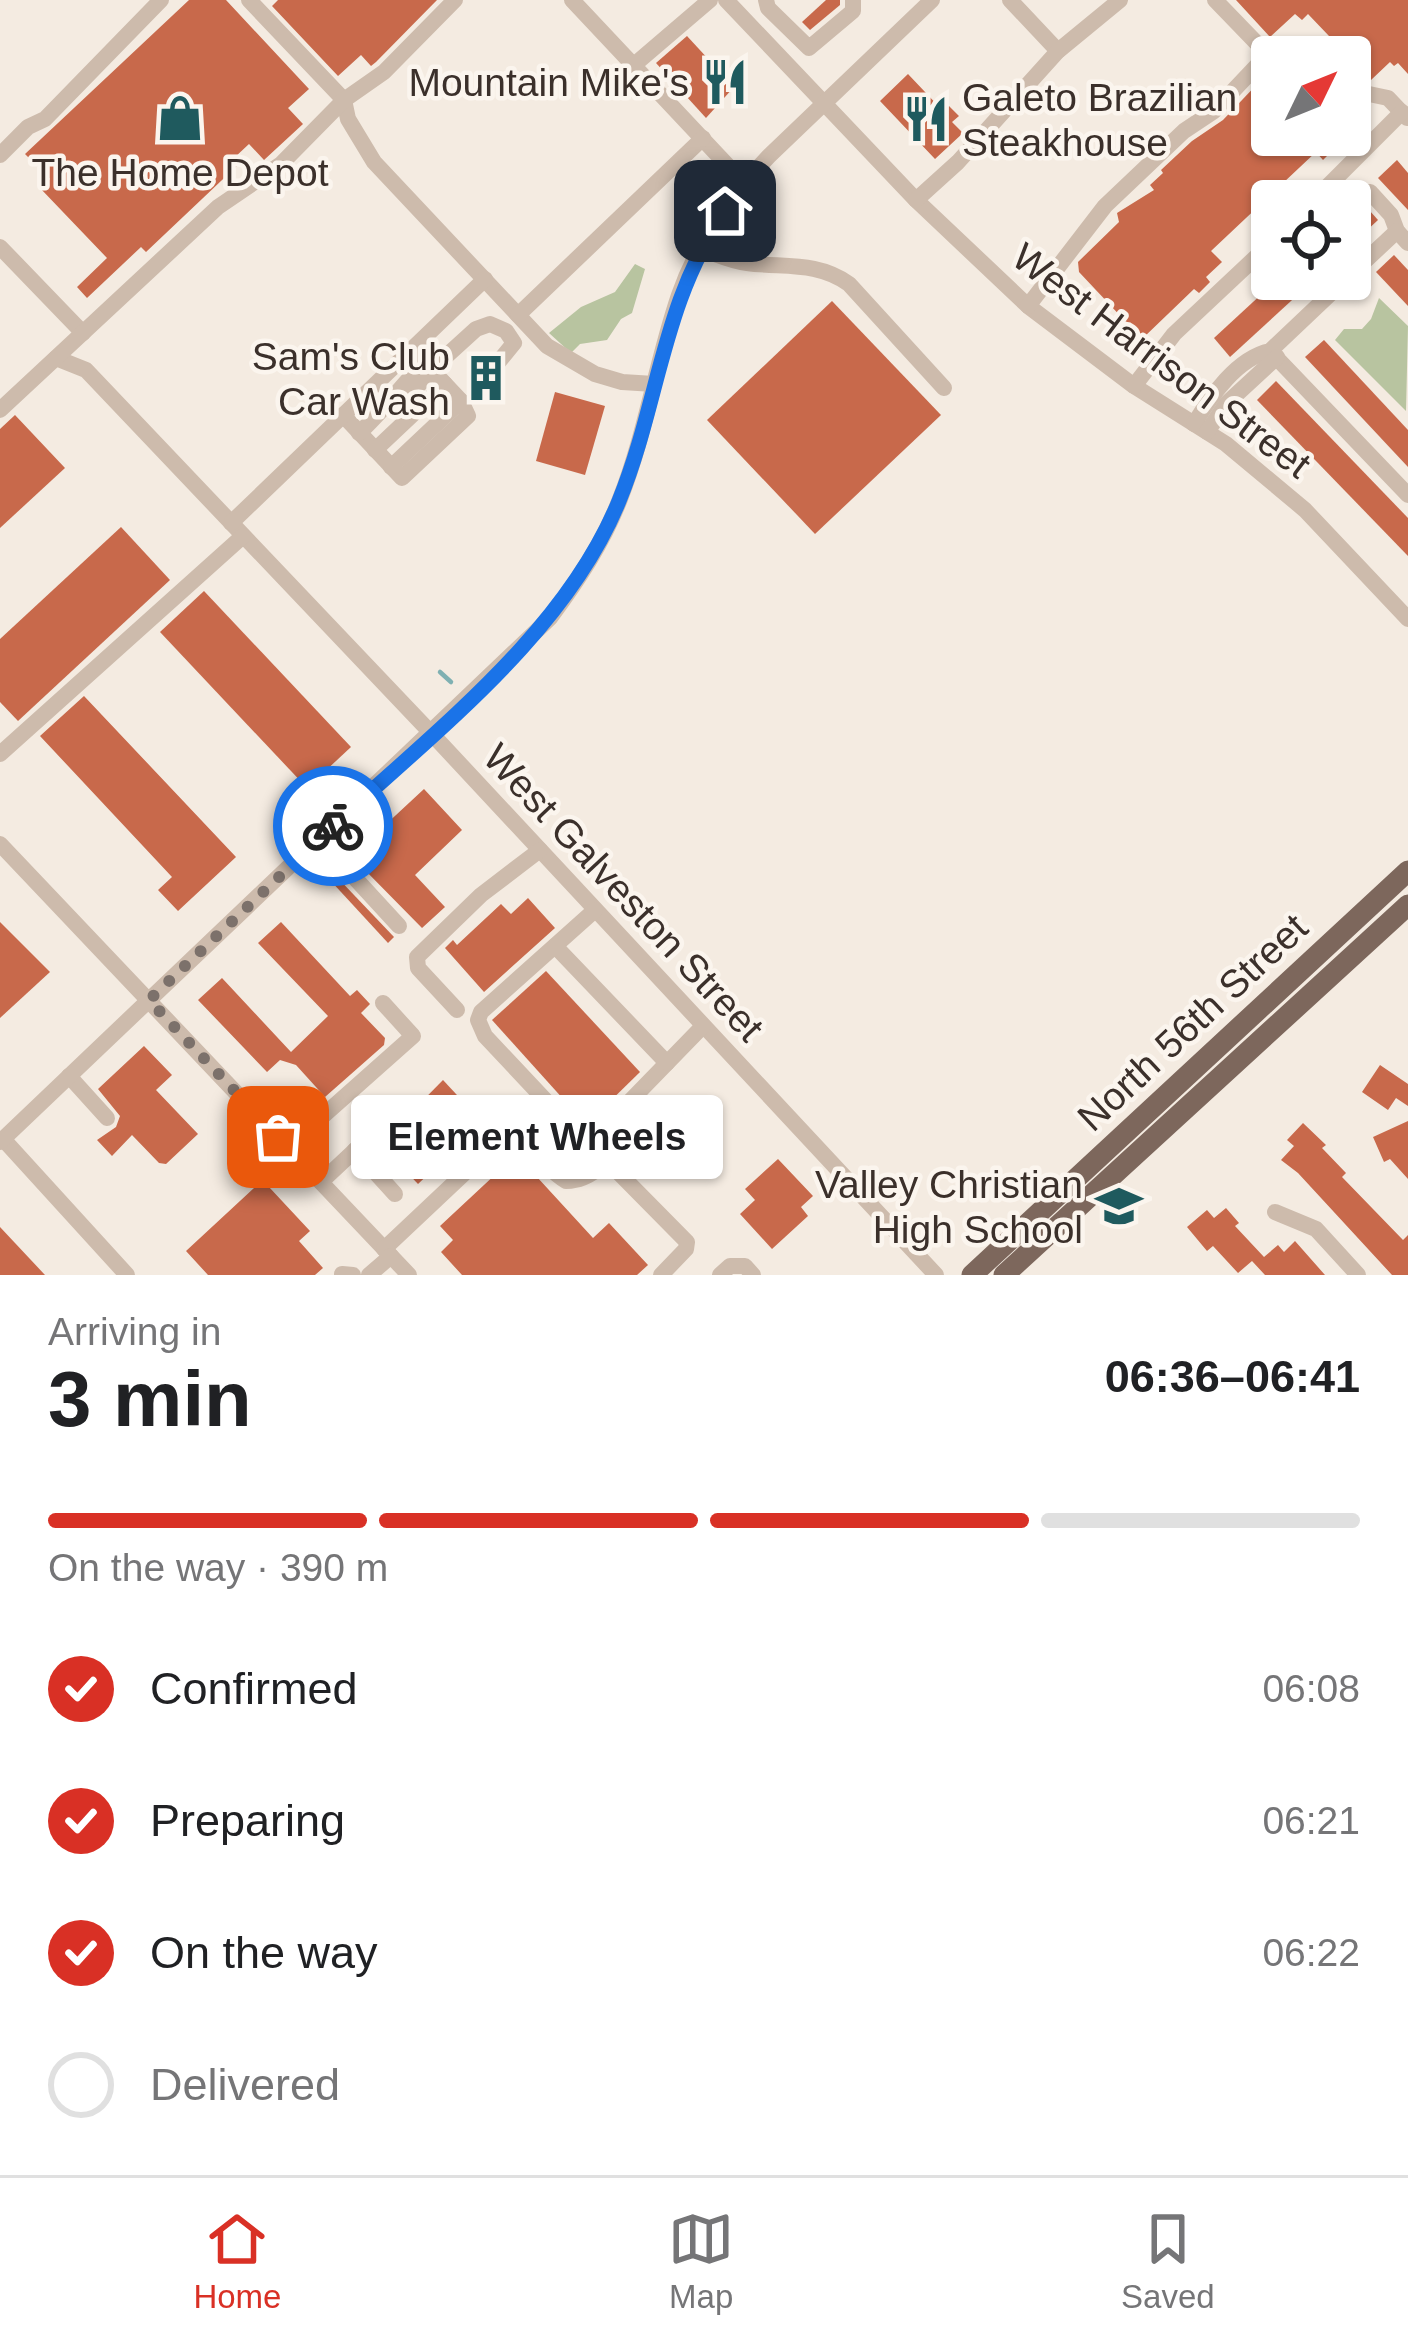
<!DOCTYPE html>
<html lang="en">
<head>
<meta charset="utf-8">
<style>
  :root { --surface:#fff; --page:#f2f2f2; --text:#202124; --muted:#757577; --line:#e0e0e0; --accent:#d93025 }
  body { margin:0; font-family:Arial,sans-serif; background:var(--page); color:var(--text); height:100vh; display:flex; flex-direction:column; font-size:45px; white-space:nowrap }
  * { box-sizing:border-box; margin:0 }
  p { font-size:39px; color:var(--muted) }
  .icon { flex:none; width:66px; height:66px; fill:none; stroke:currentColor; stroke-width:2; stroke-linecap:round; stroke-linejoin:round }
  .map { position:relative; height:1275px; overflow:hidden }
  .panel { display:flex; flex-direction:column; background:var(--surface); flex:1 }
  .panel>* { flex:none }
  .needle { width:78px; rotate:47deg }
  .tools { position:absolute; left:1251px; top:36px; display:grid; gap:24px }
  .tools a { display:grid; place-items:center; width:120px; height:120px; border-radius:12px; background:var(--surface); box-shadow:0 3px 9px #0004; font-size:60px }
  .pin { position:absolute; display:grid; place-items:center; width:102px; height:102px; color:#fff; margin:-51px; border-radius:24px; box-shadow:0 6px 18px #0006 }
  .courier { position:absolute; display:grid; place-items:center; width:120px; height:120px; margin:-60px; border:9px solid #1a73e8; border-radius:50%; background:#fff; color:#222; box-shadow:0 3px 15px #0007 }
  .bubble { position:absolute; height:84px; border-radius:12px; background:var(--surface); box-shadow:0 3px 9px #0004; font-size:39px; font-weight:600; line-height:84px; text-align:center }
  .headline em { font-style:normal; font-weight:600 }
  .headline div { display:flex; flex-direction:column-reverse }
  .headline { display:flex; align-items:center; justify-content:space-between; height:204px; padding:0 48px }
  h1 { font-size:78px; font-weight:600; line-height:90px }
  .bar { display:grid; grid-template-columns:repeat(4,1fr); gap:18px 12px; align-content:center; height:144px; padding:0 48px }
  .bar i { height:15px; border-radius:9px; background:var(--line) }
  .bar .current { background:var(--accent) }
  .bar p { grid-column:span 4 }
  ol { padding:0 48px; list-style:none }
  li { display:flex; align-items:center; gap:36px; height:132px }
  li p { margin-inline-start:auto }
  li .icon { padding:12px; border-radius:50%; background:var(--accent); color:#fff; stroke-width:4 }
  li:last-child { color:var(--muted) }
  li i { width:66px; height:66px; border:6px solid var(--line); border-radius:50% }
  .menu { display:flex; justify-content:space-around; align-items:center; height:168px; border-top:3px solid var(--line); background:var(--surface); font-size:33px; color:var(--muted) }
  .menu a { display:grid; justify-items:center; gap:6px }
  .menu .current { color:var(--accent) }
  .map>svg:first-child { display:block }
  .green { fill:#b8c4a0 }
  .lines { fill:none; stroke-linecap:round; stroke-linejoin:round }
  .stream { stroke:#7fb0b2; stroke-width:4.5 }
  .building { fill:#c8694b }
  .minor-tunnel { stroke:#cfc6bd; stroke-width:16; stroke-dasharray:16 8; stroke-linecap:butt }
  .minor { stroke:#cdbbac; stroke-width:16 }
  .major { stroke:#7d675c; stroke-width:21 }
  .done { stroke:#7c716b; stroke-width:12; stroke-dasharray:0 21.6 }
  .route { stroke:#1a73e8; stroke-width:15 }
  .labels { text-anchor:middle; stroke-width:9; stroke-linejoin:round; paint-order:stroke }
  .poi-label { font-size:39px; fill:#3b302b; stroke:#fbf5ee; text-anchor:end }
  .street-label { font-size:39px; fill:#3b302b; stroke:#fbf5ee }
</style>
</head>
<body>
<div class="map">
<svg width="1408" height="1275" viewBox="0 0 1408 1275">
  <rect width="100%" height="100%" fill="#f4ebe1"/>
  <!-- green -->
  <g class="green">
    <polygon points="635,264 645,269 632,313 621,319 607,340 580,344 571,353 549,333 581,307 615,292"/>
    <polygon points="1379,298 1408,326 1406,411 1335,340 1344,329 1362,329 1371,319"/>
  </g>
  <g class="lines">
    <!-- stream -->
    <polyline class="stream" points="440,672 451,682"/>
  </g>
  <!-- building -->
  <g class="building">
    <polygon points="189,0 226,0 309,89 288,108 303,124 264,160 249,144 234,158 240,163 146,252 141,247 87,298 77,287 107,258 40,188 50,179 25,154"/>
    <polygon points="278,0 437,0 376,62 371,66 361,55 338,76 272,6"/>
    <polygon points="826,0 840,0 840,5 810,30 802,22"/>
    <polygon points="1236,0 1408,0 1408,74 1398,63 1394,66 1390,62 1371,80 1308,14 1302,20 1295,14 1270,37"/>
    <polygon points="687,36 734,87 706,118 656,63"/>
    <polygon points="908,74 943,111 949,106 959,116 952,122 963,133 935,159 880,101"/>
    <polygon points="1262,79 1272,90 1272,135 1314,135 1331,152 1323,160 1316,152 1211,251 1222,262 1206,277 1210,282 1199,293 1194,289 1142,339 1079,272 1078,262 1119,222 1117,213 1154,190 1150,185 1163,173 1161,170 1192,141 1223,120"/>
    <polygon points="1397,160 1408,173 1408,210 1378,178"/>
    <polygon points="1361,201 1378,220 1350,246 1350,211"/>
    <polygon points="1394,255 1408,270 1408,306 1376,272"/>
    <polygon points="1278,279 1315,279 1230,357 1214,338"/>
    <polygon points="832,301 941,415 815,534 707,420"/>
    <polygon points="1324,340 1408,430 1408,467 1305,357"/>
    <polygon points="1276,381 1408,518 1408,556 1257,400"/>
    <polygon points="555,392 605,406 585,475 536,461"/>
    <polygon points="15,415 65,468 0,528 0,429"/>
    <polygon points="121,527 170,580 18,721 0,702 0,639"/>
    <polygon points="204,591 351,747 307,788 160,632"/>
    <polygon points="84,696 236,857 178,911 158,890 172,877 40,736"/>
    <polygon points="424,789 462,830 415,875 445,907 422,928 359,864 389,836 382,828"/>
    <polygon points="334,874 394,937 388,943 329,879"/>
    <polygon points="528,898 555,928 484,992 445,948 453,940 457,945 501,904 511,914"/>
    <polygon points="0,922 50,972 0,1018"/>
    <polygon points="281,922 350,996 357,990 370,1004 361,1013 385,1038 384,1045 325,1097 296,1065 280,1060 267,1072 198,1000 222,978 291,1052 328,1016 258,943"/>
    <polygon points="546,971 640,1072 591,1120 583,1121 492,1020"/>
    <polygon points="144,1046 172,1075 156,1090 198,1134 166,1164 159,1163 132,1135 112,1156 97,1140 116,1127 120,1116 98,1089"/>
    <polygon points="1380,1065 1408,1084 1408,1106 1396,1098 1388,1110 1362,1092"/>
    <polygon points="443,1080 483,1123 418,1184 380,1144"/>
    <polygon points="1408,1121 1408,1179 1390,1159 1384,1162 1373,1137"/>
    <polygon points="1303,1123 1326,1145 1322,1148 1346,1173 1342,1177 1403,1240 1408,1235 1408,1275 1392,1275 1298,1173 1281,1160 1294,1146 1287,1140"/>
    <polygon points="513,1158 526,1165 593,1238 609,1223 648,1265 637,1275 462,1275 441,1252 453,1240 440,1226"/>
    <polygon points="778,1159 813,1196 801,1207 808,1216 772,1249 740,1214 755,1200 745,1189"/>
    <polygon points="269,1187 310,1231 299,1241 323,1268 315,1275 208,1275 186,1251 254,1188"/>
    <polygon points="1226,1208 1239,1223 1235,1226 1264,1257 1278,1245 1284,1252 1295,1241 1325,1275 1265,1275 1252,1261 1238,1273 1213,1246 1207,1251 1187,1227 1207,1210 1214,1218"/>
    <polygon points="0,1227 45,1275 0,1275"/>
  </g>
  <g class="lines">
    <!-- minor-tunnel -->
    <polyline class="minor-tunnel" points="473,386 496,365"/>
    <!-- minor -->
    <g class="minor">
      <polyline points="249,0 344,100 348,119 374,162 547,346 595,374 622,382 654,384"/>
      <polyline points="572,0 744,183"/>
      <polyline points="726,0 916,200 1028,306 1134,386 1226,444 1305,510 1408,619"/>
      <polyline points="766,0 768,8 809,48 853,11 853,0"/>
      <polyline points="1010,0 1058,51"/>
      <polyline points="1215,0 1272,59"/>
      <polyline points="634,65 710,0"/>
      <polyline points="1350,90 1388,98 1407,118"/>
      <polyline points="0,155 28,127 45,119 161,0"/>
      <polyline points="1370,192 1391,215 1397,231 1408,243"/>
      <polyline points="916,200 958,162 1058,51 1120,0"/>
      <polyline points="1313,201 1402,112"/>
      <polyline points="0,247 83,333"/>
      <path d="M701,249C716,254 731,261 747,263C783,268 817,261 849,284L944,388"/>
      <polyline points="1350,275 1397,231"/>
      <polyline points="1028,306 1105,206 1184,131 1214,111 1267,55"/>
      <polyline points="518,315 703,138"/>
      <polyline points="1270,351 1408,495"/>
      <polyline points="56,358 86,370 432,734 936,1275"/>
      <polyline points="432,369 476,329 490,324 506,331 514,343 496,365"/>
      <polyline points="1134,386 1174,334 1272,242"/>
      <polyline points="395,408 433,371"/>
      <polyline points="0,410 218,207 281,164 344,100 384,72 455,0"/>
      <polyline points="343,415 402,478 468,416 461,401 412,349"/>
      <path d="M1194,424C1211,396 1237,358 1270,351L1346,279"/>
      <polyline points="1207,432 1226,404 1277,357"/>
      <path d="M359,433C384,410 401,386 425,362"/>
      <polyline points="375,450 445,384"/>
      <polyline points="391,467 461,401"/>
      <polyline points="231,523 485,279"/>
      <polyline points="0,754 243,536"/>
      <polyline points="319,839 399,926"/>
      <polyline points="0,844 409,1275"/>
      <polyline points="595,910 481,1012 478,1020 485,1036 578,1135 593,1136 600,1132 703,1026"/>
      <polyline points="555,946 667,1063"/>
      <polyline points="457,1010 418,968 417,957 481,895 540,850"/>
      <polyline points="69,1076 107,1118"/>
      <polyline points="3,1139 127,1275"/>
      <path d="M0,1142L550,618C578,580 603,543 620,499C646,433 656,362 679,295C697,243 732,195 769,156L932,0"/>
      <polyline points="288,1147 413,1036 383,1003"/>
      <polyline points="355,1150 395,1194"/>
      <polyline points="321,1182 384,1123"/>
      <polyline points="1275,1212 1316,1229 1358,1275"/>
      <path d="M384,1249L487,1152C523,1130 539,1164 566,1181C591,1180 597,1165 611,1165L687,1242L686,1249L661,1275"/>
      <polyline points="342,1274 353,1275"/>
      <polyline points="369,1275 391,1256"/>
      <polyline points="720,1275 730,1266 745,1266 753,1275"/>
    </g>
    <!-- major -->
    <g class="major">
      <polyline points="972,1275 1408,871"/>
      <polyline points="1004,1275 1408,905"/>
    </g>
  </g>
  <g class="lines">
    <!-- done -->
    <polyline class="done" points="278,1137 149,1000 333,826"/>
    <!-- route -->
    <path class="route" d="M333,826C436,730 565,633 619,501C660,400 661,305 725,211"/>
  </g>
  <!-- icons -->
  <defs>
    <symbol id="restaurant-bare" viewBox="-9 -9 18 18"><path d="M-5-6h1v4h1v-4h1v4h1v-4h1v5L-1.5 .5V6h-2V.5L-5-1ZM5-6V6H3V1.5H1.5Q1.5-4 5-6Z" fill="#1f5a5e" stroke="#fbf5ee" stroke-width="2.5" paint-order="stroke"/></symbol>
    <symbol id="shop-bare" viewBox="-9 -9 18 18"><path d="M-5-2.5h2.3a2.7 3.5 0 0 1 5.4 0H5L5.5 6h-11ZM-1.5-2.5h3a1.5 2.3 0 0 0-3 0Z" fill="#1f5a5e" stroke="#fbf5ee" stroke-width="2.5" paint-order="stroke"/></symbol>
    <symbol id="building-bare" viewBox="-9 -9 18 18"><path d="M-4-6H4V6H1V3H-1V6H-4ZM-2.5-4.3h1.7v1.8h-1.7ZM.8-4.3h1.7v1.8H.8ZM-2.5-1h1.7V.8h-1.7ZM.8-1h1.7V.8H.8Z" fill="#1f5a5e" stroke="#fbf5ee" stroke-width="2.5" paint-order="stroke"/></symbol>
    <symbol id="school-bare" viewBox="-9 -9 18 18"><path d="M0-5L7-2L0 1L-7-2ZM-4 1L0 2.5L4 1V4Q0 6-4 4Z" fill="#1f5a5e" stroke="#fbf5ee" stroke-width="2.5" paint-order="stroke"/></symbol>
  </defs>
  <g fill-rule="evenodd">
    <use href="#restaurant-bare" x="692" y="49" width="66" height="66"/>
    <use href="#shop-bare" x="147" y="85" width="66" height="66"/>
    <use href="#restaurant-bare" x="893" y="86" width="66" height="66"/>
    <use href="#building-bare" x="453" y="345" width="66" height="66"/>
    <use href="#school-bare" x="1086" y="1173" width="66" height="66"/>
  </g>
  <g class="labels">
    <!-- poi labels -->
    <g class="poi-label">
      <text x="689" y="96">Mountain Mike's</text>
      <text x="962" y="111" text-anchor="start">Galeto Brazilian<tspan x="962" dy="45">Steakhouse</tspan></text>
      <text x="180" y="186" text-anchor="middle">The Home Depot</text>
      <text x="450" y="370">Sam's Club<tspan x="450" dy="45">Car Wash</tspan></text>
      <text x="1083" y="1198">Valley Christian<tspan x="1083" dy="45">High School</tspan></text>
    </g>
    <!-- street labels -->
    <g class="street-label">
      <text transform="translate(1162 360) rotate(37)" y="14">West Harrison Street</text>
      <text transform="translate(624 892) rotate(47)" y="14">West Galveston Street</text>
      <text transform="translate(1192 1022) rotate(-43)" y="14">North 56th Street</text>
    </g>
  </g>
</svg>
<div class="tools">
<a><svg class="needle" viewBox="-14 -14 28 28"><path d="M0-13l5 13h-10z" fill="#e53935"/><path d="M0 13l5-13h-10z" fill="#757577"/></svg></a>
<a><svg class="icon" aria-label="locate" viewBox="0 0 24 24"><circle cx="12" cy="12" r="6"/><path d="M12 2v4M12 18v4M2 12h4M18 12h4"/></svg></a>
</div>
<div class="pin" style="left:278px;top:1137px;background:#ea580c"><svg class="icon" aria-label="bag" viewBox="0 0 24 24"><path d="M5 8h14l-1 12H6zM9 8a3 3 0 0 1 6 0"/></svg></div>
<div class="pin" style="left:725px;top:211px;background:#1f2937"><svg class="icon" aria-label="home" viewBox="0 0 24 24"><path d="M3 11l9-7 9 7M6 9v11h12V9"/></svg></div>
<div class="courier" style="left:333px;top:826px"><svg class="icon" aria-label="bike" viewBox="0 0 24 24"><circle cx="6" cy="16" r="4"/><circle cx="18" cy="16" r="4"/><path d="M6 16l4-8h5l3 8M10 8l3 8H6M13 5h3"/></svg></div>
<div class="bubble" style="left:351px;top:1095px;width:372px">Element Wheels</div>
</div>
<section class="panel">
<div class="headline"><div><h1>3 min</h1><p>Arriving in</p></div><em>06:36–06:41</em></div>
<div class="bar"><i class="current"></i><i class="current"></i><i class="current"></i><i></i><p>On the way · 390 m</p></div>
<ol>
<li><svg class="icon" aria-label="check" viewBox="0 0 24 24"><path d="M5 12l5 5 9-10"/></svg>Confirmed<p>06:08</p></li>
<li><svg class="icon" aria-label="check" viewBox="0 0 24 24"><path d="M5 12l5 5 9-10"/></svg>Preparing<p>06:21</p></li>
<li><svg class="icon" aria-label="check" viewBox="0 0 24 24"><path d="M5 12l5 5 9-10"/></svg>On the way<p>06:22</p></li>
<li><i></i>Delivered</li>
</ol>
</section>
<nav class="menu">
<a class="current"><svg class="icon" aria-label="home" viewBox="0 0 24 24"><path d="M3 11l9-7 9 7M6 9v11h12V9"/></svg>Home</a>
<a><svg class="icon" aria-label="map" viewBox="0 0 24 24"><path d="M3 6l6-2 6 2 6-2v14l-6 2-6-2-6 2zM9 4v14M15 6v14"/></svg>Map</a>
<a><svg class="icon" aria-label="saved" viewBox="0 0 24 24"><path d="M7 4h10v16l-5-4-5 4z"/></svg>Saved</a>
</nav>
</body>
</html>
